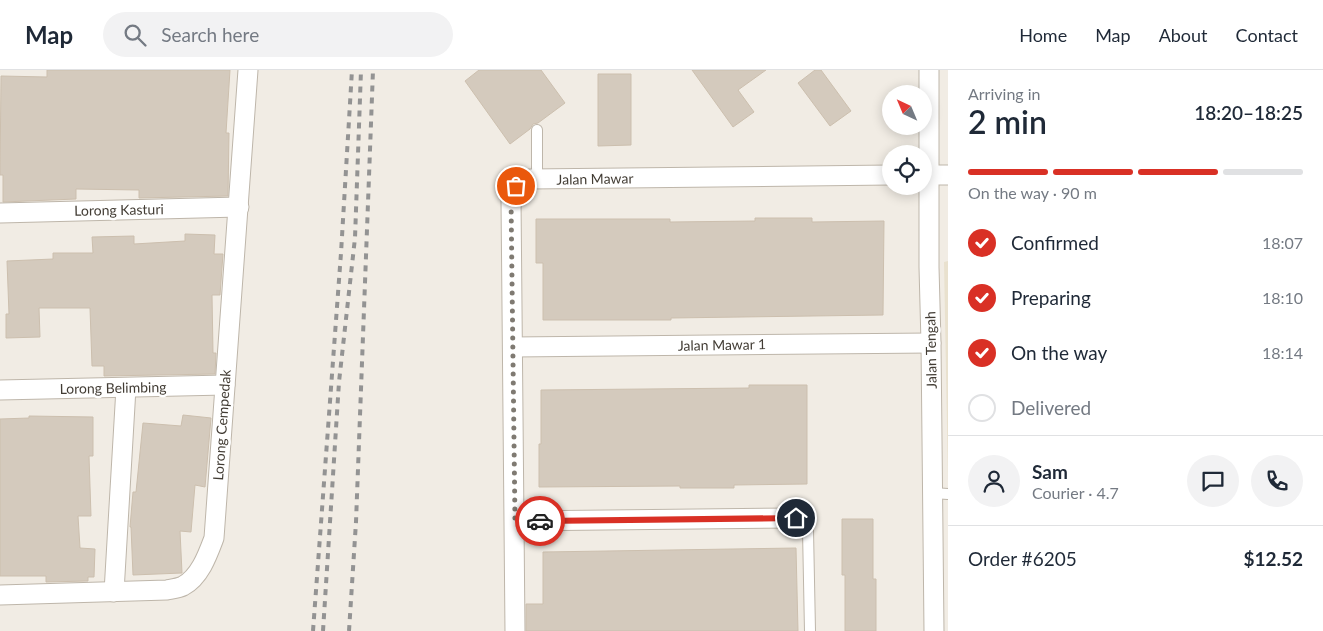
<!DOCTYPE html>
<html lang="en">
<head>
<meta charset="utf-8">
<style>
  :root { --surface:#fff; --page:#f2f2f3; --text:#1f2937; --muted:#747a83; --line:#e0e1e3; --accent:#d93025 }
  body { margin:0; font-family:Lato,sans-serif; background:var(--page); color:var(--text); height:100vh; display:flex; flex-direction:column; font-size:19px; white-space:nowrap }
  * { box-sizing:border-box; margin:0 }
  p { font-size:16px; color:var(--muted) }
  .icon { flex:none; width:28px; height:28px; fill:none; stroke:currentColor; stroke-width:2; stroke-linecap:round; stroke-linejoin:round }
  .map { position:relative; flex:1; overflow:hidden }
  .side { display:flex; flex-direction:column; background:var(--surface); width:375px }
  .side>* { flex:none }
  .needle { width:32px; rotate:316deg }
  .fabs { position:absolute; left:882px; top:15px; display:grid; gap:10px }
  .fabs a { display:grid; place-items:center; width:50px; height:50px; border-radius:50%; background:var(--surface); box-shadow:0 2px 12px #0003; font-size:25px }
  .pin { position:absolute; display:grid; place-items:center; width:42px; height:42px; color:#fff; margin:-21px; border:2px solid #fff; border-radius:50%; box-shadow:0 1px 5px #0007 }
  .courier { position:absolute; display:grid; place-items:center; width:50px; height:50px; margin:-25px; border:4px solid #d93025; border-radius:50%; background:#fff; color:#222; box-shadow:0 1px 6px #0007 }
  .summary em { font-style:normal; font-weight:600 }
  .summary div { display:flex; flex-direction:column-reverse }
  .summary { display:flex; align-items:center; justify-content:space-between; height:85px; padding:0 20px }
  h1 { font-size:32px; font-weight:600; line-height:38px }
  .bar { display:grid; grid-template-columns:repeat(4,1fr); gap:8px 5px; align-content:center; height:60px; padding:0 20px }
  .bar i { height:6px; border-radius:4px; background:var(--line) }
  .bar .on { background:var(--accent) }
  .bar p { grid-column:span 4 }
  .line { display:flex; align-items:center; gap:12px; padding:0 20px; border-top:1px solid var(--line) }
  .line div { flex:1 }
  .round { display:grid; place-items:center; flex:none; width:52px; height:52px; border-radius:26px; background:var(--page) }
  ol { padding:0 20px; list-style:none }
  li { display:flex; align-items:center; gap:15px; height:55px }
  li p { margin-inline-start:auto }
  li .icon { padding:5px; border-radius:50%; background:var(--accent); color:#fff; stroke-width:4 }
  li:last-child { color:var(--muted) }
  li i { width:28px; height:28px; border:2px solid var(--line); border-radius:50% }
  header { display:flex; align-items:center; gap:30px; box-sizing:border-box; height:70px; padding:0 25px; background:var(--surface); border-bottom:1px solid var(--line) }
  header strong { font-size:24px }
  nav { display:flex; gap:28px; margin-inline-start:auto; font-size:18px }
  .search { width:350px; height:45px; background:var(--page); display:flex; align-items:center; gap:12px; box-sizing:border-box; padding:0 18px; border-radius:28px; color:var(--muted); font-size:19px }
  main { display:flex; flex:1; min-height:0 }
  .map>svg:first-child { display:block }
  .education { fill:#e9e1ce }
  .building { fill:#d4cabd; stroke:#ccbfae }
  .lines { fill:none; stroke-linecap:round; stroke-linejoin:round }
  .service-casing { stroke:#beb6aa; stroke-width:12 }
  .minor-casing { stroke:#beb6aa; stroke-width:21 }
  .service { stroke:#fff; stroke-width:10 }
  .minor { stroke:#fff; stroke-width:19 }
  .rail { stroke:#939393; stroke-width:4; stroke-dasharray:6 6; stroke-linecap:butt }
  .done { stroke:#7f7a72; stroke-width:5; stroke-dasharray:0 9 }
  .route { stroke:#d93025; stroke-width:6 }
  .labels { text-anchor:middle; stroke-width:5; stroke-linejoin:round; paint-order:stroke }
  .street-label { font-size:14px; fill:#423c34; stroke:#fff }
</style>
</head>
<body>
<header>
<strong>Map</strong>
<div class="search"><svg class="icon" aria-label="search" viewBox="0 0 24 24"><circle cx="10" cy="10" r="6"/><path d="M15 15l6 6"/></svg>Search here</div>
<nav><a>Home</a><a>Map</a><a>About</a><a>Contact</a></nav>
</header>
<main>
<div class="map">
<svg width="948" height="561" viewBox="0 0 948 561">
  <rect width="100%" height="100%" fill="#f1ece4"/>
  <!-- education -->
  <polygon class="education" points="948,191 948,411 944,192"/>
  <!-- building -->
  <g class="building">
    <polygon points="47,0 230,0 226,63 229,63 228,126 139,128 139,120 76,119 76,129 3,132 3,105 0,105 1,6 47,7"/>
    <polygon points="479,0 541,0 565,33 538,53 533,54 530,59 510,74 465,11"/>
    <polygon points="692,0 766,0 738,20 754,42 733,57"/>
    <polygon points="815,0 821,0 851,41 830,56 798,13"/>
    <polygon points="598,4 631,4 631,75 598,76"/>
    <polygon points="755,148 812,148 812,152 884,151 883,245 671,248 671,250 543,250 543,193 536,193 536,149 670,149 670,152 755,151"/>
    <polygon points="185,164 215,165 214,184 223,184 220,225 212,225 213,283 216,283 215,304 104,306 104,296 92,296 90,238 39,238 40,267 6,268 6,244 9,244 7,191 53,189 53,183 93,183 92,167 134,166 134,174 185,171"/>
    <polygon points="749,315 807,315 807,414 734,415 734,418 680,418 680,416 539,417 539,374 541,374 541,320 749,318"/>
    <polygon points="183,345 211,348 205,417 195,415 191,462 180,461 182,503 133,505 131,457 130,457 133,422 136,422 143,353 181,356"/>
    <polygon points="29,346 93,347 93,386 89,386 91,446 78,446 80,478 95,479 94,507 88,507 88,511 46,512 46,506 0,506 0,349 29,348"/>
    <polygon points="842,449 873,449 873,509 876,509 876,561 845,561 845,505 842,505"/>
    <polygon points="796,478 798,561 526,561 526,534 543,534 543,482"/>
  </g>
  <g class="lines">
    <defs>
      <g id="service">
        <polyline points="537,109 537,60"/>
        <polyline points="933,423 948,424"/>
        <polyline points="796,448 808,460 810,561"/>
      </g>
      <g id="minor">
        <polyline points="929,0 929,197 931,273 934,561"/>
        <polyline points="924,105 948,105"/>
        <polyline points="0,143 239,137"/>
        <polyline points="513,277 931,273"/>
        <polyline points="0,320 225,315"/>
        <polyline points="515,451 796,448"/>
        <polyline points="114,522 126,318"/>
        <path d="M0,525L167,520C172,519 179,518 183,516C200,507 208,484 214,468L248,0"/>
        <polyline points="515,561 511,129 516,116 530,109 891,105"/>
      </g>
    </defs>
    <!-- service casing -->
    <use href="#service" class="service-casing"/>
    <!-- minor casing -->
    <use href="#minor" class="minor-casing"/>
    <!-- service -->
    <use href="#service" class="service"/>
    <!-- minor -->
    <use href="#minor" class="minor"/>
    <!-- rail -->
    <g class="rail">
      <polyline points="313,561 341,183 352,0"/>
      <polyline points="323,561 339,312 355,168 361,0"/>
      <polyline points="349,561 356,452 373,0"/>
    </g>
  </g>
  <g class="lines">
    <!-- done -->
    <polyline class="done" points="516,116 511,129 515,451 540,451"/>
    <!-- route -->
    <polyline class="route" points="540,451 796,448"/>
  </g>
  <g class="labels">
    <!-- street labels -->
    <g class="street-label">
      <text transform="translate(595 109) rotate(-1)" y="5">Jalan Mawar</text>
      <text transform="translate(119 140) rotate(-1)" y="5">Lorong Kasturi</text>
      <text transform="translate(722 275) rotate(-1)" y="5">Jalan Mawar 1</text>
      <text transform="translate(931 280) rotate(-91)" y="5">Jalan Tengah</text>
      <text transform="translate(113 318) rotate(-1)" y="5">Lorong Belimbing</text>
      <text transform="translate(222 355) rotate(-86)" y="5">Lorong Cempedak</text>
    </g>
  </g>
</svg>
<div class="fabs">
<a><svg class="needle" viewBox="-14 -14 28 28"><path d="M0-13l5 13h-10z" fill="#e53935"/><path d="M0 13l5-13h-10z" fill="#747a83"/></svg></a>
<a><svg class="icon" aria-label="locate" viewBox="0 0 24 24"><circle cx="12" cy="12" r="6"/><path d="M12 2v4M12 18v4M2 12h4M18 12h4"/></svg></a>
</div>
<div class="pin" style="left:516px;top:116px;background:#ea580c"><svg class="icon" aria-label="bag" viewBox="0 0 24 24"><path d="M5 8h14l-1 12H6zM9 8a3 3 0 0 1 6 0"/></svg></div>
<div class="pin" style="left:796px;top:448px;background:#1f2937"><svg class="icon" aria-label="home" viewBox="0 0 24 24"><path d="M3 11l9-7 9 7M6 9v11h12V9"/></svg></div>
<div class="courier" style="left:540px;top:451px"><svg class="icon" aria-label="car" viewBox="0 0 24 24"><path d="M5 17H2v-5l4-1 3-4h7l3 4 3 1v5h-3M9 17h6M6 11h13"/><circle cx="7" cy="17" r="2"/><circle cx="17" cy="17" r="2"/></svg></div>
</div>
<section class="side">
<div class="summary"><div><h1>2 min</h1><p>Arriving in</p></div><em>18:20–18:25</em></div>
<div class="bar"><i class="on"></i><i class="on"></i><i class="on"></i><i></i><p>On the way · 90 m</p></div>
<ol>
<li><svg class="icon" aria-label="check" viewBox="0 0 24 24"><path d="M5 12l5 5 9-10"/></svg>Confirmed<p>18:07</p></li>
<li><svg class="icon" aria-label="check" viewBox="0 0 24 24"><path d="M5 12l5 5 9-10"/></svg>Preparing<p>18:10</p></li>
<li><svg class="icon" aria-label="check" viewBox="0 0 24 24"><path d="M5 12l5 5 9-10"/></svg>On the way<p>18:14</p></li>
<li><i></i>Delivered</li>
</ol>
<div class="line" style="height:90px"><a class="round"><svg class="icon" aria-label="person" viewBox="0 0 24 24"><circle cx="12" cy="8" r="4"/><path d="M4 21q1-7 8-7t8 7"/></svg></a><div><b>Sam</b><p>Courier · 4.7</p></div><a class="round"><svg class="icon" aria-label="chat" viewBox="0 0 24 24"><path d="M4 5h16v11H9l-5 4z"/></svg></a><a class="round"><svg class="icon" aria-label="phone" viewBox="0 0 24 24"><path d="M5 4h4l2 5-3 2q2 4 5 5l2-3 5 2v4C11 20 4 13 5 4z"/></svg></a></div>
<div class="line" style="height:65px"><div>Order #6205</div><b>$12.52</b></div>
</section>
</main>
</body>
</html>
